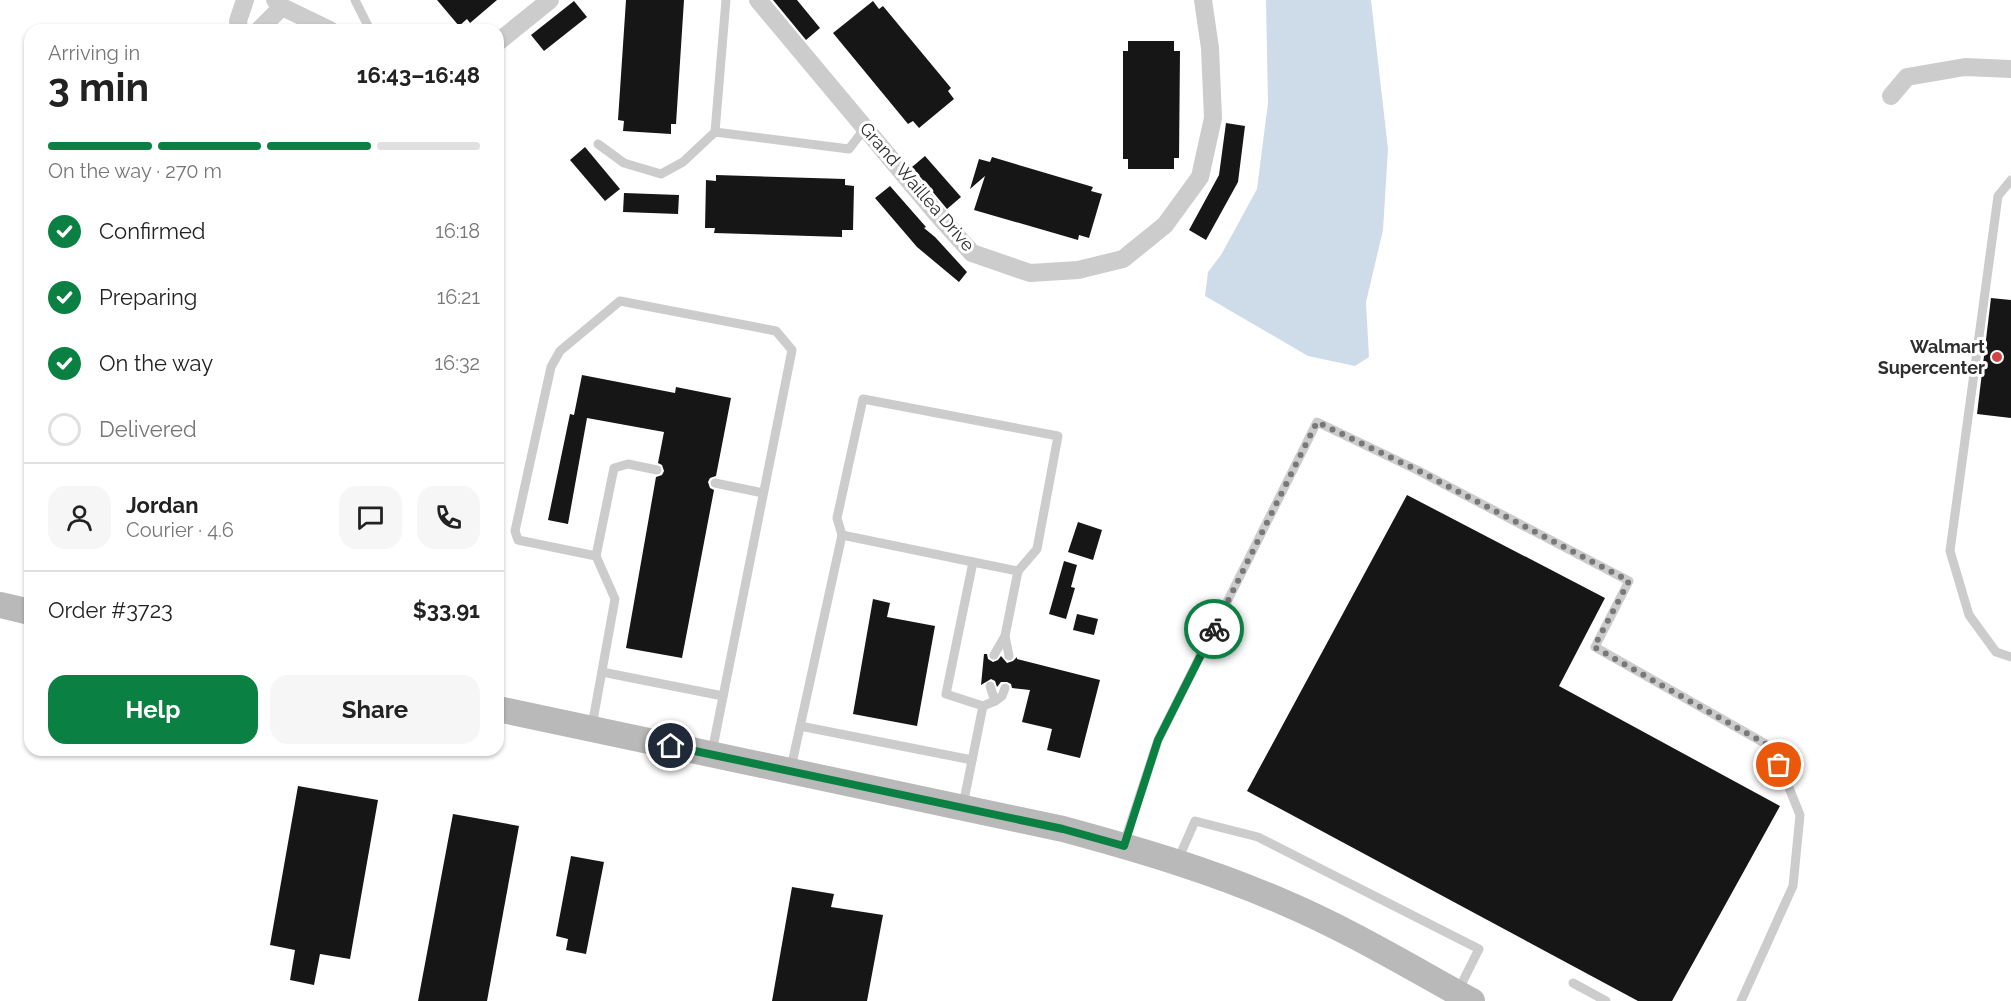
<!DOCTYPE html>
<html lang="en">
<head>
<meta charset="utf-8">
<style>
  :root { --surface:#fff; --page:#f6f6f6; --text:#222; --muted:#767676; --line:#e0e0e0; --accent:#0b8043 }
  body { margin:0; font-family:Raleway,sans-serif; background:var(--page); color:var(--text); height:100vh; display:flex; flex-direction:column; font-size:22px; white-space:nowrap }
  * { box-sizing:border-box; margin:0 }
  p { font-size:20px; color:var(--muted) }
  .icon { flex:none; width:33px; height:33px; fill:none; stroke:currentColor; stroke-width:2; stroke-linecap:round; stroke-linejoin:round }
  .map { position:relative; flex:1; overflow:hidden }
  .panel { position:absolute; left:24px; top:24px; width:480px; height:732px; display:flex; flex-direction:column; background:var(--surface); border-radius:18px; box-shadow:0 2px 4px #0004 }
  .panel>* { flex:none }
  .pin { position:absolute; display:grid; place-items:center; width:51px; height:51px; color:#fff; margin:-26px; border:3px solid #fff; border-radius:50%; box-shadow:0 2px 6px #0007 }
  .courier { position:absolute; display:grid; place-items:center; width:60px; height:60px; margin:-30px; border:4px solid #0b8043; border-radius:50%; background:#fff; color:#222; box-shadow:0 2px 8px #0007 }
  .head em { font-style:normal; font-weight:700 }
  .head div { display:flex; flex-direction:column-reverse }
  .head { display:flex; align-items:center; justify-content:space-between; height:102px; padding:0 24px }
  h1 { font-size:39px; font-weight:700; line-height:45px }
  .bar { display:grid; grid-template-columns:repeat(4,1fr); gap:9px 6px; align-content:center; height:72px; padding:0 24px }
  .bar i { height:8px; border-radius:4px; background:var(--line) }
  .bar .active { background:var(--accent) }
  .bar p { grid-column:span 4 }
  .line { display:flex; align-items:center; gap:15px; padding:0 24px; border-top:2px solid var(--line) }
  .line div { flex:1 }
  .round { display:grid; place-items:center; flex:none; width:63px; height:63px; border-radius:18px; background:var(--page) }
  ol { padding:0 24px; list-style:none }
  li { display:flex; align-items:center; gap:18px; height:66px }
  li p { margin-inline-start:auto }
  li .icon { padding:6px; border-radius:50%; background:var(--accent); color:#fff; stroke-width:4 }
  li:last-child { color:var(--muted) }
  li i { width:33px; height:33px; border:3px solid var(--line); border-radius:50% }
  .primary-button { display:flex; gap:12px; margin-top:auto; padding:12px 24px }
  .primary-button a { flex:1; height:69px; border-radius:18px; background:var(--accent); color:#fff; font-size:24px; font-weight:700; line-height:69px; text-align:center }
  .primary-button a+a { background:var(--page); color:var(--text) }
  .map>svg:first-child { display:block }
  .water { fill:#cddce8 }
  .building { fill:#161616 }
  .lines { fill:none; stroke-linecap:round; stroke-linejoin:round }
  .lane { stroke:#ccc; stroke-width:9 }
  .street { stroke:#ccc; stroke-width:18 }
  .secondary { stroke:#b9b9b9; stroke-width:26 }
  .done { stroke:#787878; stroke-width:6; stroke-dasharray:0 10.8 }
  .route { stroke:#0b8043; stroke-width:8 }
  .poi-dot { fill:#d04647; stroke:#fff; stroke-width:2 }
  .labels { text-anchor:middle; stroke-width:6; stroke-linejoin:round; paint-order:stroke }
  .street-label { font-size:18px; fill:#2f2f2f; stroke:#fff }
  .poi-label { font-size:18px; font-weight:bold; fill:#2f2f2f; stroke:#fff; text-anchor:end }
</style>
</head>
<body>
<div class="map">
<svg width="2011" height="1001" viewBox="0 0 2011 1001">
  <rect width="100%" height="100%" fill="#fff"/>
  <!-- water -->
  <polygon class="water" points="1266,0 1371,0 1388,149 1383,230 1366,302 1369,357 1355,366 1308,356 1205,296 1208,272 1221,255 1257,189 1268,103"/>
  <!-- building -->
  <g class="building">
    <polygon points="437,0 497,0 470,23 467,19 459,26"/>
    <polygon points="626,0 684,0 676,124 671,124 671,134 623,131 624,121 618,120"/>
    <polygon points="773,0 797,0 820,28 806,40"/>
    <polygon points="574,1 587,17 544,51 531,35"/>
    <polygon points="873,1 879,9 883,6 951,88 948,91 954,99 919,128 913,121 908,124 833,33"/>
    <polygon points="1128,41 1174,41 1174,51 1180,51 1179,158 1174,158 1174,169 1128,169 1128,159 1123,159 1123,51 1128,51"/>
    <polygon points="1226,123 1245,126 1238,182 1206,240 1189,230 1219,175"/>
    <polygon points="585,147 620,189 605,201 570,160"/>
    <polygon points="925,156 961,197 947,209 912,167"/>
    <polygon points="992,157 1093,187 1091,191 1102,194 1089,238 1079,235 1078,240 974,210 985,176 970,189 979,159 990,162"/>
    <polygon points="716,175 845,179 845,185 854,186 853,230 842,230 842,237 714,233 715,228 705,228 706,180 716,181"/>
    <polygon points="890,186 926,227 924,228 935,237 967,272 959,282 917,247 875,198"/>
    <polygon points="624,193 679,195 678,214 623,212"/>
    <polygon points="1991,298 2011,300 2011,418 1977,414"/>
    <polygon points="582,375 675,393 676,387 731,398 716,476 710,478 708,482 710,488 714,490 682,658 626,648 656,477 662,475 664,471 662,465 658,463 664,432 587,418 568,524 548,520 570,414 574,415"/>
    <polygon points="1407,495 1605,598 1559,686 1780,806 1672,1001 1638,1001 1247,791"/>
    <polygon points="1078,522 1102,530 1093,560 1068,552"/>
    <polygon points="1064,561 1077,565 1071,587 1075,588 1066,619 1049,614"/>
    <polygon points="873,599 890,603 887,617 935,626 917,726 853,714"/>
    <polygon points="1077,614 1098,619 1094,635 1073,630"/>
    <polygon points="984,654 987,654 988,659 993,662 998,660 1001,656 1007,663 1013,661 1017,657 1017,659 1100,680 1080,758 1047,750 1052,729 1022,722 1030,690 1012,688 1011,684 1007,682 1001,682 997,687 995,681 991,679 981,685"/>
    <polygon points="298,786 378,800 350,959 320,954 314,985 290,980 295,950 270,945"/>
    <polygon points="453,814 519,826 487,1001 418,1001"/>
    <polygon points="571,856 604,862 586,954 566,950 568,939 556,936"/>
    <polygon points="792,887 834,894 831,907 883,915 867,1001 772,1001"/>
  </g>
  <g class="lines">
    <!-- lane -->
    <g class="lane">
      <polyline points="355,0 370,30"/>
      <polyline points="726,0 715,132 849,149 865,128"/>
      <polyline points="598,144 624,163 661,174 683,162 715,132"/>
      <polyline points="2011,180 1998,196 1950,551 1969,615 1996,652 2011,657"/>
      <polyline points="715,483 763,493"/>
      <polyline points="842,535 837,518 863,399 1058,436 1037,549 1018,571 1005,636 994,655"/>
      <polyline points="596,556 614,468 628,464 657,470"/>
      <polyline points="973,562 1018,571"/>
      <polyline points="1005,636 1009,656"/>
      <polyline points="602,672 723,696"/>
      <polyline points="995,701 1002,696 1005,688"/>
      <polyline points="983,706 995,701 990,686"/>
      <polyline points="592,726 615,599 596,556 518,540 515,531 551,367 560,351 620,301 776,331 792,350 712,752"/>
      <polyline points="800,726 972,760"/>
      <polyline points="791,768 842,535 973,562 946,694 983,706 963,805"/>
      <polyline points="1124,843 1158,740 1317,422 1417,470 1629,581 1595,647 1773,748 1800,815 1793,886 1741,1001"/>
      <polyline points="1177,862 1195,821 1258,837 1479,949 1458,991"/>
      <polyline points="1573,983 1606,1001"/>
    </g>
    <!-- street -->
    <g class="street">
      <polyline points="275,0 282,7 330,30"/>
      <polyline points="758,0 936,213 972,253 1030,273 1078,270 1123,259 1165,225 1200,177 1213,118 1210,48 1203,0"/>
      <polyline points="239,30 238,21 245,0"/>
      <polyline points="259,30 282,7"/>
      <polyline points="498,42 550,0"/>
      <polyline points="1891,96 1907,77 1965,67 2011,69"/>
    </g>
    <!-- secondary -->
    <g class="secondary">
      <polyline points="0,605 30,612"/>
      <path d="M498,709L1063,829C1137,849 1212,871 1283,902C1349,930 1410,967 1472,1001"/>
    </g>
  </g>
  <g class="lines">
    <!-- done -->
    <polyline class="done" points="1214,629 1317,422 1417,470 1629,581 1594,647 1773,748 1779,765"/>
    <!-- route -->
    <polyline class="route" points="671,746 1063,829 1124,846 1158,740 1214,629"/>
  </g>
  <!-- markers -->
  <circle class="poi-dot" cx="1997" cy="357" r="6"/>
  <g class="labels">
    <!-- street labels -->
    <g class="street-label">
      <text transform="translate(917 187) rotate(49)" y="6">Grand Waillea Drive</text>
    </g>
    <!-- poi labels -->
    <g class="poi-label">
      <text x="1985" y="353">Walmart<tspan x="1985" dy="21">Supercenter</tspan></text>
    </g>
  </g>
</svg>
<div class="pin" style="left:1779px;top:765px;background:#ea580c"><svg class="icon" aria-label="bag" viewBox="0 0 24 24"><path d="M5 8h14l-1 12H6zM9 8a3 3 0 0 1 6 0"/></svg></div>
<div class="pin" style="left:671px;top:746px;background:#1f2937"><svg class="icon" aria-label="home" viewBox="0 0 24 24"><path d="M3 11l9-7 9 7M6 9v11h12V9"/></svg></div>
<div class="courier" style="left:1214px;top:629px"><svg class="icon" aria-label="bike" viewBox="0 0 24 24"><circle cx="6" cy="16" r="4"/><circle cx="18" cy="16" r="4"/><path d="M6 16l4-8h5l3 8M10 8l3 8H6M13 5h3"/></svg></div>
<section class="panel">
<div class="head"><div><h1>3 min</h1><p>Arriving in</p></div><em>16:43–16:48</em></div>
<div class="bar"><i class="active"></i><i class="active"></i><i class="active"></i><i></i><p>On the way · 270 m</p></div>
<ol>
<li><svg class="icon" aria-label="check" viewBox="0 0 24 24"><path d="M5 12l5 5 9-10"/></svg>Confirmed<p>16:18</p></li>
<li><svg class="icon" aria-label="check" viewBox="0 0 24 24"><path d="M5 12l5 5 9-10"/></svg>Preparing<p>16:21</p></li>
<li><svg class="icon" aria-label="check" viewBox="0 0 24 24"><path d="M5 12l5 5 9-10"/></svg>On the way<p>16:32</p></li>
<li><i></i>Delivered</li>
</ol>
<div class="line" style="height:108px"><a class="round"><svg class="icon" aria-label="person" viewBox="0 0 24 24"><circle cx="12" cy="8" r="4"/><path d="M4 21q1-7 8-7t8 7"/></svg></a><div><b>Jordan</b><p>Courier · 4.6</p></div><a class="round"><svg class="icon" aria-label="chat" viewBox="0 0 24 24"><path d="M4 5h16v11H9l-5 4z"/></svg></a><a class="round"><svg class="icon" aria-label="phone" viewBox="0 0 24 24"><path d="M5 4h4l2 5-3 2q2 4 5 5l2-3 5 2v4C11 20 4 13 5 4z"/></svg></a></div>
<div class="line" style="height:78px"><div>Order #3723</div><b>$33.91</b></div>
<div class="primary-button"><a>Help</a><a>Share</a></div>
</section>
</div>
</body>
</html>
